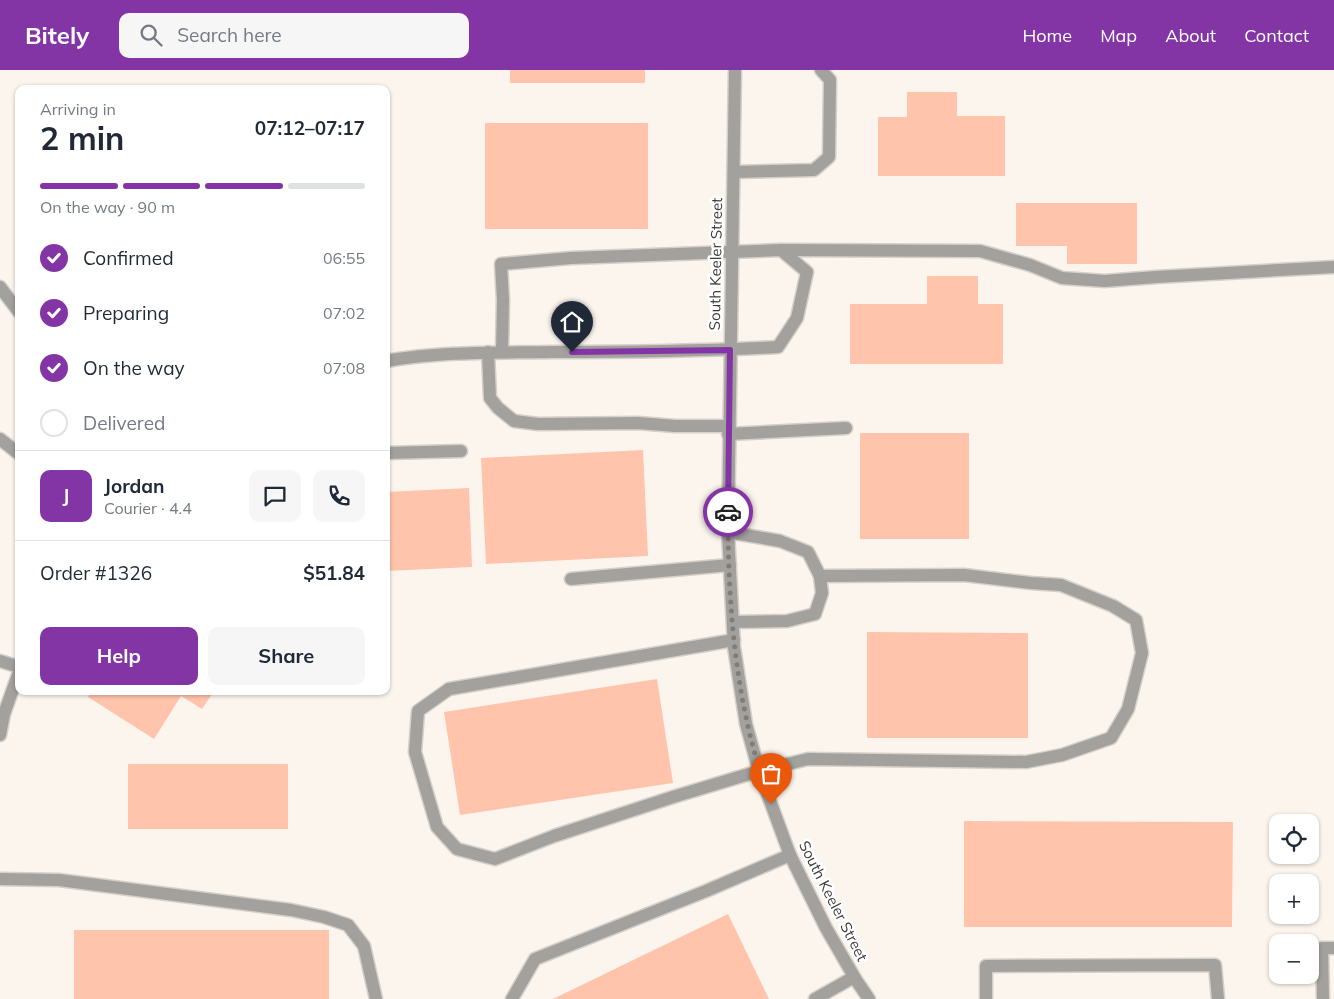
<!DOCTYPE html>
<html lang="en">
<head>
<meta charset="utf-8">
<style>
  :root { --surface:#fff; --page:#f6f6f7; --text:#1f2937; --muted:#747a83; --line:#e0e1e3; --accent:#8435a5 }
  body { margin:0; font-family:Mulish,sans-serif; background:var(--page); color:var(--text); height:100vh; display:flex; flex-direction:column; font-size:19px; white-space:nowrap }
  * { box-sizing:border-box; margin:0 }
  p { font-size:16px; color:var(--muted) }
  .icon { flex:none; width:28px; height:28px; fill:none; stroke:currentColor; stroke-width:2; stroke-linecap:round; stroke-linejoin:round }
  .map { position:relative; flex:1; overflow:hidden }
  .panel { position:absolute; left:15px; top:15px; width:375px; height:610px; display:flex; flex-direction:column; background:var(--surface); border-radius:10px; box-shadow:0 1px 4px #0004 }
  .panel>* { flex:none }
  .controls { position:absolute; left:1269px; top:744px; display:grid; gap:10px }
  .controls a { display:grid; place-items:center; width:50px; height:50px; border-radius:10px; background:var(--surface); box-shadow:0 1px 4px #0004; font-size:25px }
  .pin { position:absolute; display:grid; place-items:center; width:42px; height:42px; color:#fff; margin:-51px -21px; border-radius:50% 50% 50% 0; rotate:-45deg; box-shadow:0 0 5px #0007 }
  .pin .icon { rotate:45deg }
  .courier { position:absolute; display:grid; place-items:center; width:50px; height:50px; margin:-25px; border:4px solid #8435a5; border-radius:50%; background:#fff; color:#222; box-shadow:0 1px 6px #0007 }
  .headline em { font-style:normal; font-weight:700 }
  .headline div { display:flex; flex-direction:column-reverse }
  .headline { display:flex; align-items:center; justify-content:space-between; height:85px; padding:0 25px }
  h1 { font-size:32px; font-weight:700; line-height:38px }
  .bar { display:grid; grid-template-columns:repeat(4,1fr); gap:8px 5px; align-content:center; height:60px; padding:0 25px }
  .bar i { height:6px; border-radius:4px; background:var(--line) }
  .bar .selected { background:var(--accent) }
  .bar p { grid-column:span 4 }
  .line { display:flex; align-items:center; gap:12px; padding:0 25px; border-top:1px solid var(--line) }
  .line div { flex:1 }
  .round { display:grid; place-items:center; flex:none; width:52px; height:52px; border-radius:10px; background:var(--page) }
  ol { padding:0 25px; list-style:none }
  li { display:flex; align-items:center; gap:15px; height:55px }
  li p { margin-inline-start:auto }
  li .icon { padding:5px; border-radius:50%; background:var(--accent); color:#fff; stroke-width:4 }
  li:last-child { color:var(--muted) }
  li i { width:28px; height:28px; border:2px solid var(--line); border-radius:50% }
  .action { display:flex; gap:10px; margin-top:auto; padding:10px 25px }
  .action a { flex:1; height:58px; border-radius:10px; background:var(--accent); color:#fff; font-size:20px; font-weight:700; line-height:58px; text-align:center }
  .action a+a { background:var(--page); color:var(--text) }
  header { display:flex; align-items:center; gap:30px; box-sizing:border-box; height:70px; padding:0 25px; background:var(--accent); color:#fff }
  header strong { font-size:24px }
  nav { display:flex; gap:28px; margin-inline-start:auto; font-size:18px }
  .search { width:350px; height:45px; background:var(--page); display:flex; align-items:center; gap:12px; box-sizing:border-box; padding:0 18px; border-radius:10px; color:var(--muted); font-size:19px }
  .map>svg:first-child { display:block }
  .building { fill:#ffc4ab }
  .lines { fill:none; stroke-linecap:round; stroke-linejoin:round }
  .minor-casing { stroke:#d6d0ca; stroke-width:15 }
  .minor { stroke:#a2a19d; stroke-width:12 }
  .done { stroke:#807c78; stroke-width:5; stroke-dasharray:0 9 }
  .route { stroke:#8435a5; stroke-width:6 }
  .labels { text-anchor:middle; stroke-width:5; stroke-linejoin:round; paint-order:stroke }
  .street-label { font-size:15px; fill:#3d3b38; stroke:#fff }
</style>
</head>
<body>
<header>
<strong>Bitely</strong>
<div class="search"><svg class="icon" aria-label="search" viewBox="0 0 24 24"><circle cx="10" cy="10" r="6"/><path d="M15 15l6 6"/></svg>Search here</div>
<nav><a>Home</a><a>Map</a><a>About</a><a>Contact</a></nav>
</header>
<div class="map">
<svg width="1334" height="929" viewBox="0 0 1334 929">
  <rect width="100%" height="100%" fill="#fcf5ee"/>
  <!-- building -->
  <g class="building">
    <rect x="510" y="0" width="135" height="13"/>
    <polygon points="907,22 957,22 957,46 1005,46 1005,106 878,106 878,47 907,47"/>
    <rect x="485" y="53" width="163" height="106"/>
    <polygon points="1016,133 1137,133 1137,194 1067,194 1067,176 1016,176"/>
    <polygon points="927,206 978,206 978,234 1003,234 1003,294 850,294 850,234 927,234"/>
    <rect x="860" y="363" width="109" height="106"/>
    <polygon points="643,380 648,486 486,494 481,388"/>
    <polygon points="469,418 472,497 386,501 386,422"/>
    <polygon points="867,562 1028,563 1028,668 867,668"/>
    <polygon points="657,609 673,713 460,745 444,642"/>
    <polygon points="92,621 214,621 202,639 181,626 154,669 88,627"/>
    <rect x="128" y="694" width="160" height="65"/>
    <polygon points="964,751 1233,752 1232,857 964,857"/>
    <polygon points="728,844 769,929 553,929"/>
    <rect x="74" y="860" width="255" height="69"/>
  </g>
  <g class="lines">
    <defs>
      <g id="minor">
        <polyline points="735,0 728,462 734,577 746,654 759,701 790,785 826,858 856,910 869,929"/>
        <polyline points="734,102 814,100 829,87 830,10 821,0"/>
        <polyline points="781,180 980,181 1030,195 1062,208 1105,211 1156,207 1334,197"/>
        <polyline points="0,217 19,242"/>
        <polyline points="488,282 490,328 498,338 514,351 538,354 638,353 675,356 728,356"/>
        <path d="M386,291C442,281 497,283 553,282C628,282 703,281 778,277L797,248L807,202L781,180L571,188L501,194L503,230L502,282"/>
        <polyline points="728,364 846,358"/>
        <polyline points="0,369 19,384"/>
        <polyline points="386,383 461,381"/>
        <polyline points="728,462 780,471 808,482 820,506 822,523 815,544 787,551 733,552"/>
        <polyline points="571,509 730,495"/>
        <polyline points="734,570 449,619 418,641 415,682 437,757 457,779 495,789 554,766 673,727 759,701 808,689 1026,692 1062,685 1111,668 1128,639 1142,583 1136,550 1113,536 1061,515 1031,513 964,505 820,506"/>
        <polyline points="0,591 19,597"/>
        <polyline points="0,665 4,644 19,602"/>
        <polyline points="0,809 59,810 291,840 324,847 348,855 364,876 376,929"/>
        <polyline points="512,929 535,889 706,821 790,785"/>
        <polyline points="815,929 854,907"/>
        <polyline points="986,929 986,896 1215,895 1218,929"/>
        <polyline points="1323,929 1322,878 1334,878"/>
      </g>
    </defs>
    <!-- minor casing -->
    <use href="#minor" class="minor-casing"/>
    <!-- minor -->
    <use href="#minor" class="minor"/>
  </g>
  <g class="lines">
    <!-- done -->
    <path class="done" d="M728,442C728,542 736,640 771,734"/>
    <!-- route -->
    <polyline class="route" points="572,282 730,280 728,442"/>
  </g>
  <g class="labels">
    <!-- street labels -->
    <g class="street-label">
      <text transform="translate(716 194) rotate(-89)" y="5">South Keeler Street</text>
      <text transform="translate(833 831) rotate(63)" y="5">South Keeler Street</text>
    </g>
  </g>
</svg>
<div class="controls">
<a><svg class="icon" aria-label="locate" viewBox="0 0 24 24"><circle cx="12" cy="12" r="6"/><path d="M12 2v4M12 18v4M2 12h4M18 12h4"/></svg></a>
<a>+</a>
<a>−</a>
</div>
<div class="pin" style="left:771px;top:734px;background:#ea580c"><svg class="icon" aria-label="bag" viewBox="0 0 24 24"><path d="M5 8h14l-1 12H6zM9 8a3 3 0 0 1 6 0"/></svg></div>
<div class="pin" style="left:572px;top:282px;background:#1f2937"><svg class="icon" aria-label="home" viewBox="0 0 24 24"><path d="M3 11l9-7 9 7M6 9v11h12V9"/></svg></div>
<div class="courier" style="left:728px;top:442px"><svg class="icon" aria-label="car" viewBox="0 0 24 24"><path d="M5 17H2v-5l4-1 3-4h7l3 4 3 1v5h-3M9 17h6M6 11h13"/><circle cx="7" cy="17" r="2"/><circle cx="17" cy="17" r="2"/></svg></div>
<section class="panel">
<div class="headline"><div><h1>2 min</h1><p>Arriving in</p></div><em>07:12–07:17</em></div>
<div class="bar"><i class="selected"></i><i class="selected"></i><i class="selected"></i><i></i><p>On the way · 90 m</p></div>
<ol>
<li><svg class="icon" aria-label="check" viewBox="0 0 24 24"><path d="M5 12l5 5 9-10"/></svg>Confirmed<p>06:55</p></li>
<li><svg class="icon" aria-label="check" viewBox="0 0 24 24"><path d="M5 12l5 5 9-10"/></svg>Preparing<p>07:02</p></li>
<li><svg class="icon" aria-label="check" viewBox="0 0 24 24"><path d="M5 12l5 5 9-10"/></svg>On the way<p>07:08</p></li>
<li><i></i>Delivered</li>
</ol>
<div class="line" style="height:90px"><b class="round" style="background:var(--accent);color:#fff">J</b><div><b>Jordan</b><p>Courier · 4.4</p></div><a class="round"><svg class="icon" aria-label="chat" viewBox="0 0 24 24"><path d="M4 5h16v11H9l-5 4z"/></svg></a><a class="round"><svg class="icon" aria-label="phone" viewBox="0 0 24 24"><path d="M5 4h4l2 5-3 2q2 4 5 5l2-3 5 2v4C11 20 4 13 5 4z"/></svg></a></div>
<div class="line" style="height:65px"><div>Order #1326</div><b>$51.84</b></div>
<div class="action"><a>Help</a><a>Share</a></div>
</section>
</div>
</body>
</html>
